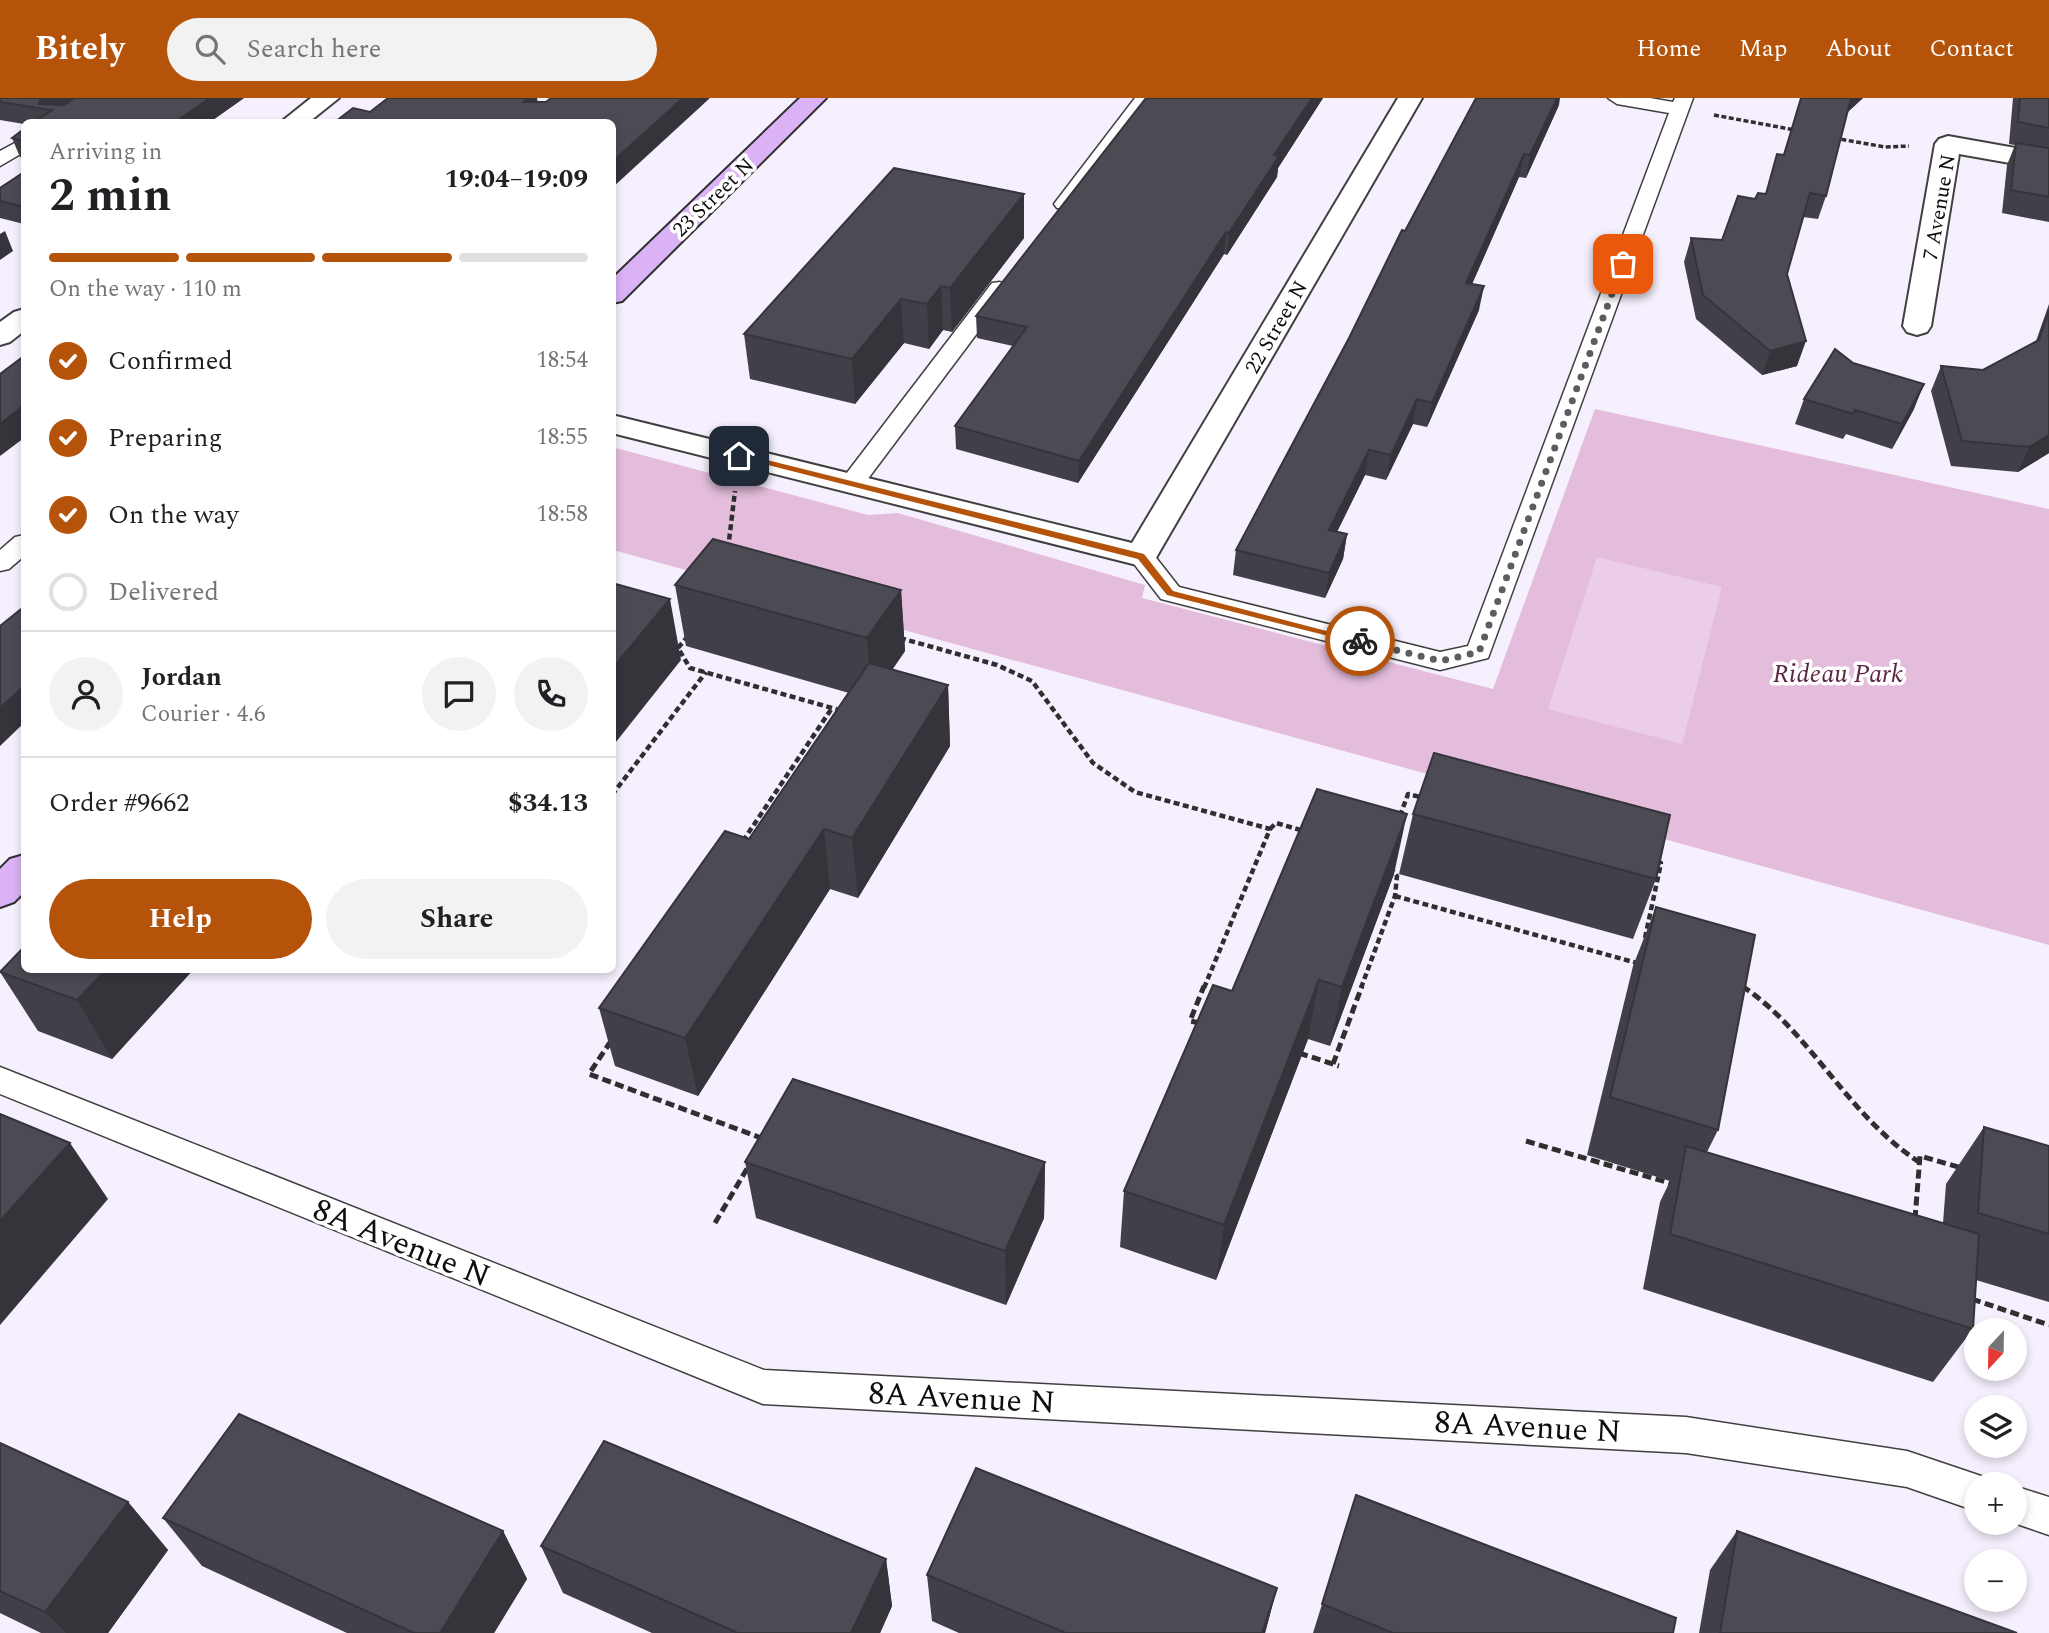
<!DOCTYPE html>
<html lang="en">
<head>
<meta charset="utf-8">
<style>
  :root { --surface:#fff; --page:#f2f2f2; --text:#202124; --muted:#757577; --line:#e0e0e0; --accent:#b45309 }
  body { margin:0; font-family:Spectral,serif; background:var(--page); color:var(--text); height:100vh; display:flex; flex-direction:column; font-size:26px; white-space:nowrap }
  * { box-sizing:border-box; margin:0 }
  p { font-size:23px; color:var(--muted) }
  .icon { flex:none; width:38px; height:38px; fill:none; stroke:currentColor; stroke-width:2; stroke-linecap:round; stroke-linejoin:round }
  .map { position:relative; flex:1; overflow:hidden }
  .details { position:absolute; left:21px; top:21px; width:595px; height:854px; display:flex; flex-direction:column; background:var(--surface); border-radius:10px; box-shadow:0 4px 10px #0003 }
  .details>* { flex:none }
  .needle { width:46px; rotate:202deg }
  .fabs { position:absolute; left:1964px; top:1220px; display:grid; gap:14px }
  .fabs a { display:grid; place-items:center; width:63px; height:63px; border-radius:50%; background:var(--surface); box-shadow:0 4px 10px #0003; font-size:35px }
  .pin { position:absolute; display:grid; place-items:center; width:60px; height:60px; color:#fff; margin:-30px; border-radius:14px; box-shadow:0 4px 10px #0006 }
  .courier { position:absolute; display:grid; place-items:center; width:70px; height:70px; margin:-35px; border:5px solid #b45309; border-radius:50%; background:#fff; color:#222; box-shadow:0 2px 9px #0007 }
  .head em { font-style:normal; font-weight:700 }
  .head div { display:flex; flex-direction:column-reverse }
  .head { display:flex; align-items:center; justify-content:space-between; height:119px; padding:0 28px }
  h1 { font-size:46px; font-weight:700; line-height:52px }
  .bar { display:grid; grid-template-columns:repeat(4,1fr); gap:10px 7px; align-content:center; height:84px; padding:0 28px }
  .bar i { height:9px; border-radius:5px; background:var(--line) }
  .bar .current { background:var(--accent) }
  .bar p { grid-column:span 4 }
  .line { display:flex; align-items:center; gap:18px; padding:0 28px; border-top:2px solid var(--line) }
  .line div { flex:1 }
  .round { display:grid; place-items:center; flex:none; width:74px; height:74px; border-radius:37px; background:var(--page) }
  ol { padding:0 28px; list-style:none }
  li { display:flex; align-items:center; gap:21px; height:77px }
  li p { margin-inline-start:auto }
  li .icon { padding:7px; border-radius:50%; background:var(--accent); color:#fff; stroke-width:4 }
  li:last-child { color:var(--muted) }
  li i { width:38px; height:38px; border:4px solid var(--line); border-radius:50% }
  .primary-button { display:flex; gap:14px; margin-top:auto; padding:14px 28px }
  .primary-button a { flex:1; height:80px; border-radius:42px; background:var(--accent); color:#fff; font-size:28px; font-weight:700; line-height:80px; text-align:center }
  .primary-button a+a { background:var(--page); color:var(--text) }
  header { display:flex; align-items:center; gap:42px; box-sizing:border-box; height:98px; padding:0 35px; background:var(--accent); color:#fff }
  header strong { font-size:33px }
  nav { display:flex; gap:38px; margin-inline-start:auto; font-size:24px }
  .search { width:490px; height:63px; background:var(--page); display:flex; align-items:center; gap:18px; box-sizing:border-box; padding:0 24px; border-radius:38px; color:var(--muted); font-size:26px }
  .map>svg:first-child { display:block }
  .green { fill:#e3bddb }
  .pitch { fill:#ebcdea }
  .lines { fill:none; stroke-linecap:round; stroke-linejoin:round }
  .lane-casing { stroke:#404040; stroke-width:3 }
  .street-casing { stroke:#404040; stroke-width:4 }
  .secondary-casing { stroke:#2f2f2f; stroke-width:4 }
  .path-far2 { stroke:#2f2f2f; stroke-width:3.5; stroke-dasharray:5 2.5; stroke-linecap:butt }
  .path-far1 { stroke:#2f2f2f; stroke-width:4.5; stroke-dasharray:6 3.5; stroke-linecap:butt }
  .path { stroke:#2f2f2f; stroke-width:5; stroke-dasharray:9 4.5; stroke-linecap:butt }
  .lane { fill:#fff; fill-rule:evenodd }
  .street { fill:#fff; fill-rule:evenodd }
  .secondary { fill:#dab2f5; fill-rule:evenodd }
  .wall { fill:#414048 }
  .shaded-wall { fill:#35343b }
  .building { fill:#4c4b54; stroke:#35343b; stroke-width:2 }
  .route { fill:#b45309 }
  .done { stroke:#5f5c61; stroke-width:7; stroke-dasharray:0 12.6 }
  .labels { text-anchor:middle; stroke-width:7; stroke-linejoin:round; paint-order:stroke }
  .far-street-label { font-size:21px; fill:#0d0d0d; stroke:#fff }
  .park-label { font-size:26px; font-style:italic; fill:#5c2640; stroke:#fff }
  .near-street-label { font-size:32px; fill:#0d0d0d; stroke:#fff }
</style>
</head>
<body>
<header>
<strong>Bitely</strong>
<div class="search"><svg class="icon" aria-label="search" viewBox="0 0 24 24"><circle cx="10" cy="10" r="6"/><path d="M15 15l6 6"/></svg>Search here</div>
<nav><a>Home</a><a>Map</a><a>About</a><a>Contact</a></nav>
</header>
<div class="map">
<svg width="2049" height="1535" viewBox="0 0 2049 1535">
  <rect width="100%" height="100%" fill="#f6effd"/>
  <!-- green -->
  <polygon class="green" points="1595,311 2049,411 2049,847 613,452 612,349 868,417 898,415 1145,487 1142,500 1493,591"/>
  <!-- pitch -->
  <polygon class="pitch" points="1597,459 1722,489 1682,646 1548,611"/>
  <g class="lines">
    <defs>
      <g id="lane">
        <polygon points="1135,0 1154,0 1071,110 1057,110 1054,106 1057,102"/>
        <polygon points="1608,0 1650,0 1673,4 1675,0 1693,0 1488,560 1440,572 1161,501 1128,458 1132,452 1150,452 1179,489 1440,554 1468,548 1669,15 1617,6"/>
        <polygon points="24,40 24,54 0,68 0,53"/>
        <polygon points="1000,184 1011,190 861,390 843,390 840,385 843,380 992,185"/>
        <polygon points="24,437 24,458 9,471 0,473 0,452 15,439"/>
        <polygon points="0,969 764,1272 1686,1319 1907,1353 1990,1381 1992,1386 1976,1386 1976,1413 1907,1389 1686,1355 763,1306 0,996"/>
        <polygon points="2014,1388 2049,1399 2049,1437 2011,1424 2014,1424"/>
      </g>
      <g id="street">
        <polygon points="311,0 339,0 309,24 281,24"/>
        <polygon points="1398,0 1422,0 1153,465 1141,468 612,335 612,317 1132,445"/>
        <polygon points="1948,38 2049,56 2049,72 1959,56 1931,228 1927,234 1917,237 1907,234 1903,228 1935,46 1939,41"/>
        <polygon points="24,211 24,233 10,244 0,247 0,224 14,214"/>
      </g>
      <g id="secondary">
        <polygon points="800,0 826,0 622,203 612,205 612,181"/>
        <polygon points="24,757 24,794 14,804 0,809 0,771 10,761"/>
      </g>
    </defs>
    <!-- lane casing -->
    <use href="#lane" class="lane-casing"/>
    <!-- street casing -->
    <use href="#street" class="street-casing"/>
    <!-- secondary casing -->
    <use href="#secondary" class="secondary-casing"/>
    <!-- path-far2 -->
    <g class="path-far2">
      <polyline points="1714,17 1795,32"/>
      <polyline points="1834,40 1885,49 1909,48"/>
    </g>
    <!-- path-far1 -->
    <g class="path-far1">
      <polyline points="728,451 735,393"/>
      <polyline points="688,538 678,550 690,570 843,613"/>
      <polyline points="900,540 997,567 1032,583 1093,665 1135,694 1270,731 1204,890"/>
      <polyline points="612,697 706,574"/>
      <polyline points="1400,718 1408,696 1424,700"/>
      <polyline points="1270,731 1276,725 1304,733"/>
      <polyline points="743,743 832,610"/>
      <polyline points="1395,798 1637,865"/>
      <polyline points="1645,840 1661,765 1655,764"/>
      <polyline points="1742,888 1745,890"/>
      <polyline points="1361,890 1395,798 1397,778 1391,770"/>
    </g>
    <!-- path -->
    <g class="path">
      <path d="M1742,888C1810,933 1846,1016 1919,1064"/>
      <polyline points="1200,925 1190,923 1204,888"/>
      <polyline points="611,943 589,976 764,1041"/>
      <polyline points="1299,955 1339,968"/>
      <polyline points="1333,966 1362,888"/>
      <polyline points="1526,1043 1673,1086"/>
      <polyline points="1915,1121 1920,1058 1962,1070"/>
      <polyline points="715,1125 748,1069"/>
      <polyline points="1972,1201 2049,1227"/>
    </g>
    <!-- lane -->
    <use href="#lane" class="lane"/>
    <!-- street -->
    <use href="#street" class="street"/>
    <!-- secondary -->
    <use href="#secondary" class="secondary"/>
  </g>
  <!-- wall -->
  <g class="wall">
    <polygon points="0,0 244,0 210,24 24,24 24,26 0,22"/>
    <polygon points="1146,0 1323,0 1278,70 1277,79 1227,157 1224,156 1078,385 956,351 955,328 1013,248 977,240 976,218"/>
    <polygon points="1801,0 1863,0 1847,15 1826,98 1818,121 1803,119 1787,176 1797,268 1762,277 1696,221 1684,164 1691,140 1722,142 1755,101 1765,96 1783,57"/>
    <polygon points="2013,0 2049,0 2049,124 2002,115 2007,67 2015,47 2009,46"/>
    <polygon points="1559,7 1526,80 1519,79 1472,186 1479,212 1427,329 1413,326 1386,382 1365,377 1337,434 1347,436 1343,461 1325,500 1233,477 1236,452 1349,240"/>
    <polygon points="24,31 24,60 20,59 12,40"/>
    <polygon points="24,74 24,126 0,120 0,90"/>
    <polygon points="1024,140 952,234 943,232 929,251 904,245 855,306 750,281 744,236"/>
    <polygon points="2049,206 2049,355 2018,374 1951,368 1931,293 1941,268 1983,272 2036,243"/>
    <polygon points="1853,265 1914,311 1892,351 1846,336 1843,341 1795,326 1804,301"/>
    <polygon points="675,487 901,492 905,553 892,572 948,587 950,648 858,800 830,791 698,998 615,968 599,910 749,741 849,595 686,548"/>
    <polygon points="1413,716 1656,781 1633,841 1399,776"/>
    <polygon points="1394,776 1330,948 1308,941 1216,1182 1120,1149 1124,1093 1232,893"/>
    <polygon points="1656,809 1718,1032 1707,1054 1943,1125 1946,1086 1984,1029 2049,1048 2049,1204 1976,1182 1973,1231 1933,1284 1643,1191 1660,1104 1670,1083 1587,1057 1633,868"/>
    <polygon points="24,872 193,872 112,961 38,933 0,874"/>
    <polygon points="745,1064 1045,1064 1044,1120 1006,1207 756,1120"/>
    <polygon points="0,1345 128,1404 168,1452 108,1535 41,1535 0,1515"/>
    <polygon points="1356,1397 1673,1535 1313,1535"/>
    <polygon points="163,1420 503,1433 527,1481 494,1535 347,1535 202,1468"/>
    <polygon points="1737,1433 2017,1535 1699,1535 1710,1472"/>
    <polygon points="541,1448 886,1461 892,1508 880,1535 652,1535 563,1495"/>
    <polygon points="927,1477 1277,1490 1265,1535 959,1535 932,1523"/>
  </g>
  <!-- shaded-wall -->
  <g class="shaded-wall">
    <polygon points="43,0 78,0 52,12 39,6 40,2"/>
    <polygon points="210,0 244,0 210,24 175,24"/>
    <polygon points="527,0 537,0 539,12 524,4"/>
    <polygon points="683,0 710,0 612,90 612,64"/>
    <polygon points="1312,0 1323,0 1278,70 1277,79 1227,157 1229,135 1274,57"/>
    <polygon points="1557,0 1560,0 1559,7 1526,80 1530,57"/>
    <polygon points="1850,0 1863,0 1844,17"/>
    <polygon points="1524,56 1519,79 1462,209 1466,185"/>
    <polygon points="1024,96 1024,140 952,234 950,190"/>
    <polygon points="5,133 13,153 0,162 0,136"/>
    <polygon points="1226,134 1224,156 1078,385 1079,363"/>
    <polygon points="941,188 943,232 929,251 927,206"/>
    <polygon points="1484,188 1479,212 1427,329 1432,305"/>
    <polygon points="901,201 904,245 855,306 852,261"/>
    <polygon points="1806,243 1797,268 1762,277 1770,253"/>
    <polygon points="1924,286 1914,311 1892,351 1902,326"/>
    <polygon points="1417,301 1413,326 1386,382 1391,357"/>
    <polygon points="24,307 24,340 0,358 0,326"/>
    <polygon points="2049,337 2049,355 2018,374 2029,349"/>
    <polygon points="1369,352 1365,377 1326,456 1329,432"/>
    <polygon points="1347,436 1343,461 1325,500 1329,475"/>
    <polygon points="901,492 905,553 872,601 867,540"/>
    <polygon points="670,501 681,562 612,649 612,571"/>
    <polygon points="948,587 950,648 858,800 852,740"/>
    <polygon points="24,588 24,625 0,648 0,610"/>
    <polygon points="1407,716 1394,776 1330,948 1342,889"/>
    <polygon points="824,731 830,791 698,998 685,940"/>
    <polygon points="106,872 193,872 112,961 77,902"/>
    <polygon points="1319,882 1308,941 1216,1182 1224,1127"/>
    <polygon points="70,1045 108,1101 0,1227 0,1123"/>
    <polygon points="1045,1064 1044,1120 1006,1207 1005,1153"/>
    <polygon points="128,1404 168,1452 108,1535 66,1535 45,1514"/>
    <polygon points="503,1433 527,1481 494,1535 440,1535"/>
    <polygon points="886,1461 892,1508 880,1535 851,1535"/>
    <polygon points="1277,1490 1265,1535 1262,1535"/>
  </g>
  <!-- building -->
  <g class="building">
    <polygon points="0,0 43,0 40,2 39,6 64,7 74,0 210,0 175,24 34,24 52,12 0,4"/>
    <polygon points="388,0 527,0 524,4 546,4 551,0 683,0 612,64 612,24 335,24 353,10 370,14"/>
    <polygon points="1146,0 1312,0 1274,57 1279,58 1229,135 1226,134 1079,363 955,328 1027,229 976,218"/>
    <polygon points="1476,0 1557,0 1530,57 1524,56 1466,185 1484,188 1432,305 1417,301 1391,357 1369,352 1329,432 1347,436 1329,475 1236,452 1349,240 1402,132 1405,133"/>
    <polygon points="1801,0 1851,0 1826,98 1810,95 1787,176 1806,243 1770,253 1703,197 1691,140 1722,142 1738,98 1755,101 1758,95 1766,96 1777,56 1784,57"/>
    <polygon points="2020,0 2049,0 2049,30 2018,24"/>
    <polygon points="24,31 24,43 12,40"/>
    <polygon points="2016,45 2049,50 2049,99 2011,92"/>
    <polygon points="894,70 1024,96 950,190 941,188 927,206 901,201 852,261 744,236"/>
    <polygon points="24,74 24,109 0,103 0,90"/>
    <polygon points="2049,212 2049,337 2029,349 1962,343 1941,268 1983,272 2039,242"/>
    <polygon points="1835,251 1853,265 1924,286 1902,326 1855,312 1853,316 1804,301"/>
    <polygon points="24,258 24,307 0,326 0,276"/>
    <polygon points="713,441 901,492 867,540 675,487"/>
    <polygon points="612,485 670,501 612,571"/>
    <polygon points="21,511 24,512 24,588 0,610 0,528"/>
    <polygon points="869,565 948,587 852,740 824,731 685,940 599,910 725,733 749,741"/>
    <polygon points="1434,655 1670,717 1656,781 1413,716"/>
    <polygon points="1317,691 1407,716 1342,889 1319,882 1224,1127 1124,1093 1213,887 1232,893"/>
    <polygon points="1656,809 1755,837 1718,1032 1610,999"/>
    <polygon points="24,849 24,872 106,872 77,902 0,874"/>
    <polygon points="793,981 1045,1064 1005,1153 745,1064"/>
    <polygon points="0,1016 70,1045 0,1123"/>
    <polygon points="1984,1029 2049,1048 2049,1136 1978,1115"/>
    <polygon points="1686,1048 1979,1136 1973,1231 1670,1136"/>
    <polygon points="239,1316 503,1433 440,1535 414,1535 163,1420"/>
    <polygon points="604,1343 886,1461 851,1535 738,1535 541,1448"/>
    <polygon points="0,1345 128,1404 45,1514 0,1493"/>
    <polygon points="976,1370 1277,1490 1262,1535 1066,1535 927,1477"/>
    <polygon points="1356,1397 1676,1520 1673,1535 1393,1535 1322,1506"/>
    <polygon points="1737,1433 2017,1535 1720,1535"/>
  </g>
  <!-- route -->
  <polygon class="route" points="739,355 1144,456 1173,493 1365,543 1360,546 1167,497 1138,461 736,359"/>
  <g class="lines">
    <!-- done -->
    <polyline class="done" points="1360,543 1440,563 1479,554 1623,166"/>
  </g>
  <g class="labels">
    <!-- far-street labels -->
    <g class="far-street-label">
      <text transform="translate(713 99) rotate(-44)" y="7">23 Street N</text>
      <text transform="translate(1939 109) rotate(-80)" y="7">7 Avenue N</text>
      <text transform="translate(1276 229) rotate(-60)" y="7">22 Street N</text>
    </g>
    <!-- park labels -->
    <g class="park-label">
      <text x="1838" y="584">Rideau Park</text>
    </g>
    <!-- near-street labels -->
    <g class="near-street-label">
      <text transform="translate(402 1144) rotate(22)" y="11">8A Avenue N</text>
      <text transform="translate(962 1299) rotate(3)" y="11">8A Avenue N</text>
      <text transform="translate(1528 1328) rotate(3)" y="11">8A Avenue N</text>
    </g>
  </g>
</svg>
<div class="fabs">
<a><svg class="needle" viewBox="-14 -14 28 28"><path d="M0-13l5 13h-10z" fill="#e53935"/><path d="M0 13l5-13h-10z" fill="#757577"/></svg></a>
<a><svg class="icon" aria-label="layers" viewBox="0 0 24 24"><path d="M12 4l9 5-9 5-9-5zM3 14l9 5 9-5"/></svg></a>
<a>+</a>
<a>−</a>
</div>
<div class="pin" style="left:1623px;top:166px;background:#ea580c"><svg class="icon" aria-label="bag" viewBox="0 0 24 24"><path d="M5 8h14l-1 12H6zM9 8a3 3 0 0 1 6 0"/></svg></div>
<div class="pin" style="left:739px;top:358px;background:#1f2937"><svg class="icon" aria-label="home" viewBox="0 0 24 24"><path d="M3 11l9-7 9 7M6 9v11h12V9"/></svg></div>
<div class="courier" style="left:1360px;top:543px"><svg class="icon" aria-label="bike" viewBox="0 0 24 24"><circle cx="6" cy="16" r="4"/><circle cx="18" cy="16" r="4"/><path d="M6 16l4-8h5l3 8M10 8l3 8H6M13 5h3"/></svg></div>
<section class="details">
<div class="head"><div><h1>2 min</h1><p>Arriving in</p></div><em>19:04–19:09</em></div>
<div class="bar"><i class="current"></i><i class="current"></i><i class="current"></i><i></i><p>On the way · 110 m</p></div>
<ol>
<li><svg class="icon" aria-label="check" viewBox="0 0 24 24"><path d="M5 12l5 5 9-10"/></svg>Confirmed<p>18:54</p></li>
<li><svg class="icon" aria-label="check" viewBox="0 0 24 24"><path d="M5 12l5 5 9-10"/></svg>Preparing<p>18:55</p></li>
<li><svg class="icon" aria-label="check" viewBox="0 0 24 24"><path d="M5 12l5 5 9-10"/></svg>On the way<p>18:58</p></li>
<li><i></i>Delivered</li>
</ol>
<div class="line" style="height:126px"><a class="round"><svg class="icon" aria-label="person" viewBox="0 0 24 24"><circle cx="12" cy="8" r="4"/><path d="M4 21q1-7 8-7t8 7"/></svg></a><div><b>Jordan</b><p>Courier · 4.6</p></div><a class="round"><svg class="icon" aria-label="chat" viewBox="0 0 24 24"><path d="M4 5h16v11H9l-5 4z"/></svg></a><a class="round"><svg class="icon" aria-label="phone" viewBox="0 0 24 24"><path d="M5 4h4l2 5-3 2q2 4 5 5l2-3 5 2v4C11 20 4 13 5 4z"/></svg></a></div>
<div class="line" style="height:91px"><div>Order #9662</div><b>$34.13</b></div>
<div class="primary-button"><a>Help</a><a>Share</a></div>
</section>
</div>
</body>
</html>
